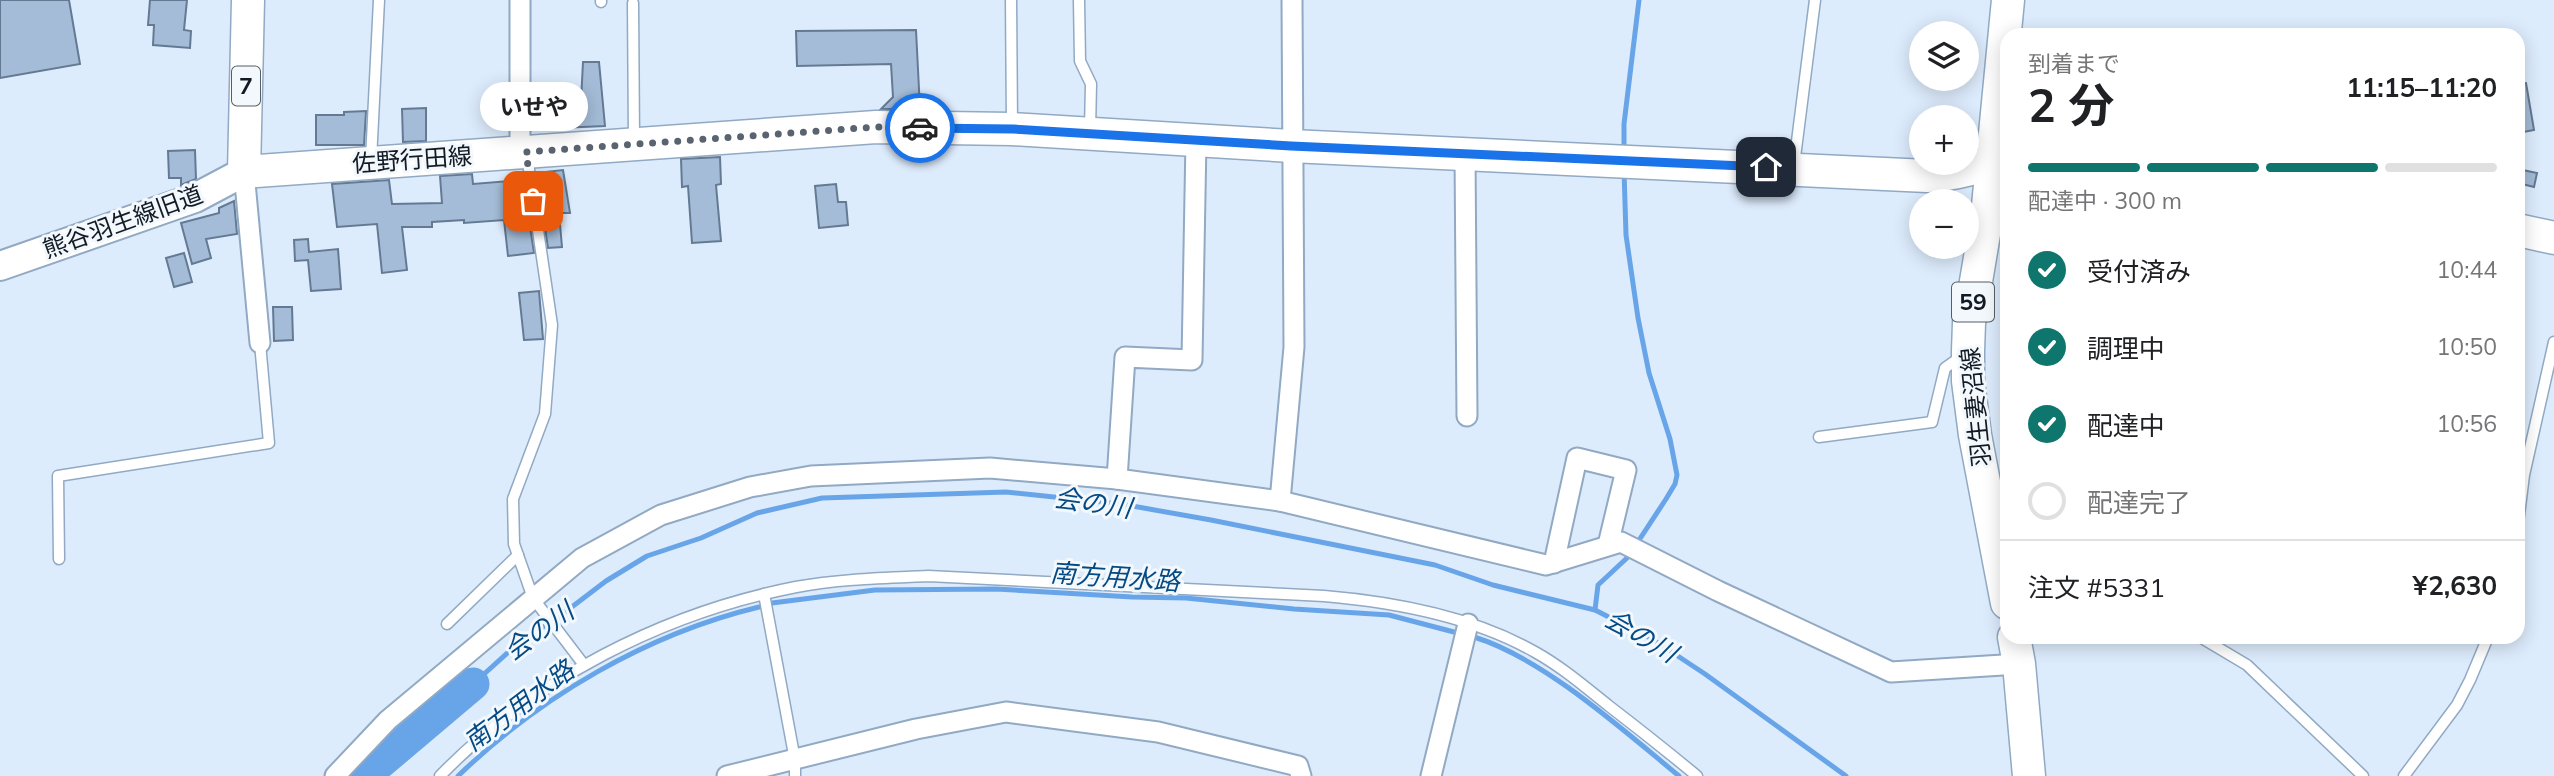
<!DOCTYPE html>
<html lang="ja">
<head>
<meta charset="utf-8">
<style>
  :root { --surface:#fff; --page:#f2f2f2; --text:#202124; --muted:#757577; --line:#e0e0e0; --accent:#0f766e }
  body { margin:0; font-family:Mulish,"Noto Sans JP",sans-serif; background:var(--page); color:var(--text); height:100vh; display:flex; flex-direction:column; font-size:26px; white-space:nowrap }
  * { box-sizing:border-box; margin:0 }
  p { font-size:23px; color:var(--muted) }
  .icon { flex:none; width:38px; height:38px; fill:none; stroke:currentColor; stroke-width:2; stroke-linecap:round; stroke-linejoin:round }
  .map { position:relative; flex:1; overflow:hidden }
  .sheet { position:absolute; left:2000px; top:28px; width:525px; height:616px; display:flex; flex-direction:column; background:var(--surface); border-radius:21px; box-shadow:0 4px 18px #0003 }
  .sheet>* { flex:none }
  .tools { position:absolute; left:1909px; top:21px; display:grid; gap:14px }
  .tools a { display:grid; place-items:center; width:70px; height:70px; border-radius:50%; background:var(--surface); box-shadow:0 4px 18px #0003; font-size:35px }
  .pin { position:absolute; display:grid; place-items:center; width:60px; height:60px; color:#fff; margin:-30px; border-radius:14px; box-shadow:0 4px 10px #0006 }
  .courier { position:absolute; display:grid; place-items:center; width:70px; height:70px; margin:-35px; border:5px solid #1a73e8; border-radius:50%; background:#fff; color:#222; box-shadow:0 2px 9px #0007 }
  .bubble { position:absolute; height:49px; border-radius:24px; background:var(--surface); box-shadow:0 4px 18px #0003; font-size:23px; font-weight:700; line-height:49px; text-align:center }
  .overview em { font-style:normal; font-weight:700 }
  .overview div { display:flex; flex-direction:column-reverse }
  .overview { display:flex; align-items:center; justify-content:space-between; height:119px; padding:0 28px }
  h1 { font-size:46px; font-weight:700; line-height:52px }
  .bar { display:grid; grid-template-columns:repeat(4,1fr); gap:10px 7px; align-content:center; height:84px; padding:0 28px }
  .bar i { height:9px; border-radius:5px; background:var(--line) }
  .bar .current { background:var(--accent) }
  .bar p { grid-column:span 4 }
  .line { display:flex; align-items:center; gap:18px; padding:0 28px; border-top:2px solid var(--line) }
  .line div { flex:1 }
  ol { padding:0 28px; list-style:none }
  li { display:flex; align-items:center; gap:21px; height:77px }
  li p { margin-inline-start:auto }
  li .icon { padding:7px; border-radius:50%; background:var(--accent); color:#fff; stroke-width:4 }
  li:last-child { color:var(--muted) }
  li i { width:38px; height:38px; border:4px solid var(--line); border-radius:50% }
  .map>svg:first-child { display:block }
  .lines { fill:none; stroke-linecap:round; stroke-linejoin:round }
  .stream { stroke:#68a5e8; stroke-width:5 }
  .river { stroke:#68a5e8; stroke-width:33 }
  .building { fill:#a4bcd7; stroke:#647a93; stroke-width:2 }
  .lane-casing { stroke:#91a9c3; stroke-width:13 }
  .street-casing { stroke:#91a9c3; stroke-width:23 }
  .secondary-casing { stroke:#91a9c3; stroke-width:32 }
  .primary-casing { stroke:#91a9c3; stroke-width:35 }
  .lane { stroke:#fff; stroke-width:10 }
  .street { stroke:#fff; stroke-width:19 }
  .secondary { stroke:#fff; stroke-width:28 }
  .primary { stroke:#fff; stroke-width:32 }
  .done { stroke:#596470; stroke-width:7; stroke-dasharray:0 12.6 }
  .route { stroke:#1a73e8; stroke-width:9 }
  .labels { text-anchor:middle; stroke-width:6; stroke-linejoin:round; paint-order:stroke }
  .shield { fill:#f3f8fd; stroke:#565d65; stroke-width:2 }
  .shield-label { font-size:23px; font-weight:bold; fill:#121a24 }
  .street-label { font-size:24px; fill:#121a24; stroke:#f3f8fd }
  .water-label { font-size:26px; font-style:italic; fill:#044a85; stroke:#f3f8fd }
</style>
</head>
<body>
<div class="map">
<svg width="2554" height="776" viewBox="0 0 2554 776">
  <rect width="100%" height="100%" fill="#ddecfd"/>
  <g class="lines">
    <!-- stream -->
    <g class="stream">
      <polyline points="1624,150 1624,124 1639,0"/>
      <polyline points="772,603 875,590 996,589 1132,597 1186,598 1294,609 1389,615 1454,632"/>
      <polyline points="1595,610 1598,585 1628,557 1666,499 1675,484 1677,475 1670,439 1649,373 1638,318 1626,235 1624,170"/>
      <path d="M1474,637C1543,658 1623,730 1679,776"/>
      <polyline points="473,684 523,639 556,619 606,581 647,556 701,538 757,513 822,498 1006,492 1121,504 1211,520 1435,565 1493,585 1595,610 1652,639 1705,674 1846,776"/>
      <path d="M458,776C541,696 647,634 759,607"/>
    </g>
    <!-- river -->
    <polyline class="river" points="364,776 473,684"/>
  </g>
  <!-- building -->
  <g class="building">
    <polygon points="0,0 69,0 80,64 0,78"/>
    <polygon points="150,0 187,0 184,30 191,31 190,48 153,45 154,25 148,25"/>
    <polygon points="916,30 920,109 881,109 893,97 891,64 797,66 796,31"/>
    <polygon points="583,62 599,62 605,126 559,128 558,113 574,112 574,101 581,101"/>
    <polygon points="2526,83 2534,130 2518,133 2518,84"/>
    <polygon points="426,108 426,141 403,142 402,109"/>
    <polygon points="366,111 364,145 316,145 316,115 344,115 344,112"/>
    <polygon points="195,150 196,179 181,185 181,178 169,178 168,151"/>
    <polygon points="720,157 721,184 716,185 721,241 692,243 688,186 682,187 681,159"/>
    <polygon points="2518,169 2537,173 2534,187 2518,183"/>
    <polygon points="563,170 570,213 559,213 562,247 548,248 537,173"/>
    <polygon points="472,174 473,184 523,180 534,253 508,256 504,220 464,223 464,220 432,222 432,227 402,227 407,270 382,273 377,224 337,227 332,184 389,180 392,204 442,203 440,176"/>
    <polygon points="836,184 838,202 846,202 848,225 819,228 815,186"/>
    <polygon points="234,201 237,234 206,239 211,258 192,264 181,223 219,213 219,208"/>
    <polygon points="308,239 309,252 338,249 341,289 311,291 308,260 295,261 294,240"/>
    <polygon points="184,253 192,282 174,287 166,258"/>
    <polygon points="539,291 543,339 524,340 519,293"/>
    <polygon points="273,307 292,307 293,340 274,341"/>
  </g>
  <g class="lines">
    <defs>
      <g id="lane">
        <polyline points="1011,0 1012,125"/>
        <polyline points="1079,0 1080,61 1091,84 1090,130"/>
        <polyline points="601,2 601,0"/>
        <polyline points="633,3 634,139"/>
        <polyline points="527,156 552,325 545,414 513,499 514,544 533,598 584,665"/>
        <polyline points="371,160 379,0"/>
        <polyline points="1794,165 1815,0"/>
        <polyline points="1819,437 1932,422 1945,368 1962,356"/>
        <polyline points="2518,523 2524,475 2554,342"/>
        <polyline points="59,559 58,476 269,443 260,343"/>
        <polyline points="764,594 795,760 795,776"/>
        <polyline points="447,624 518,555"/>
        <polyline points="2200,637 2247,665 2363,776"/>
        <path d="M440,776C534,679 663,613 796,587C839,579 884,578 928,576L1324,596C1395,602 1472,616 1535,652C1562,667 1585,687 1609,706C1639,729 1668,752 1697,776"/>
        <polyline points="2404,776 2457,705 2470,680 2488,637"/>
      </g>
      <g id="street">
        <polyline points="520,152 520,0"/>
        <polyline points="1465,154 1467,416"/>
        <polyline points="244,172 260,343"/>
        <polyline points="1117,479 1125,357 1192,360 1196,140"/>
        <polyline points="1280,501 1294,347 1292,0"/>
        <polyline points="1554,563 1577,458 1626,470 1608,545"/>
        <polyline points="335,776 388,720 582,558 661,515 750,487 811,476 990,468 1117,479 1280,501 1546,565 1621,542 1718,591 1891,672 2019,664"/>
        <polyline points="727,776 916,729 1006,712 1158,732 1298,766 1301,776"/>
        <polyline points="1431,776 1468,624"/>
      </g>
      <polyline id="secondary" points="0,266 195,198 244,172"/>
      <g id="primary">
        <path d="M248,0L244,172L876,127L1012,129L1291,146L1927,176C1956,175 1980,167 2007,157"/>
        <polyline points="2518,230 2554,238"/>
        <polyline points="2007,603 1975,435 1968,381 1968,351 1969,323 1987,216 2008,0"/>
        <polyline points="2014,637 2019,664 2029,776"/>
      </g>
    </defs>
    <!-- lane casing -->
    <use href="#lane" class="lane-casing"/>
    <!-- street casing -->
    <use href="#street" class="street-casing"/>
    <!-- secondary casing -->
    <use href="#secondary" class="secondary-casing"/>
    <!-- primary casing -->
    <use href="#primary" class="primary-casing"/>
    <!-- lane -->
    <use href="#lane" class="lane"/>
    <!-- street -->
    <use href="#street" class="street"/>
    <!-- secondary -->
    <use href="#secondary" class="secondary"/>
    <!-- primary -->
    <use href="#primary" class="primary"/>
  </g>
  <g class="lines">
    <!-- done -->
    <polyline class="done" points="533,201 526,152 876,127 920,128"/>
    <!-- route -->
    <polyline class="route" points="920,128 1013,129 1291,146 1766,167"/>
  </g>
  <g class="labels">
    <!-- shield labels -->
    <g class="shield">
      <rect x="232" y="66.5" width="28" height="39" rx="5"/>
      <rect x="1952" y="282.5" width="42" height="39" rx="5"/>
    </g>
    <g class="shield-label">
      <text x="246" y="94">7</text>
      <text x="1973" y="310">59</text>
    </g>
    <!-- street labels -->
    <g class="street-label">
      <text transform="translate(412 160) rotate(-4)" y="8">佐野行田線</text>
      <text transform="translate(123 222) rotate(-20)" y="8">熊谷羽生線旧道</text>
      <text transform="translate(1976 407) rotate(-96)" y="8">羽生妻沼線</text>
    </g>
    <!-- water labels -->
    <g class="water-label">
      <text transform="translate(1093 503) rotate(8)" y="9">会の川</text>
      <text transform="translate(1115 577) rotate(4)" y="9">南方用水路</text>
      <text transform="translate(539 631) rotate(-36)" y="9">会の川</text>
      <text transform="translate(1641 636) rotate(30)" y="9">会の川</text>
      <text transform="translate(519 706) rotate(-37)" y="9">南方用水路</text>
    </g>
  </g>
</svg>
<div class="tools">
<a><svg class="icon" aria-label="layers" viewBox="0 0 24 24"><path d="M12 4l9 5-9 5-9-5zM3 14l9 5 9-5"/></svg></a>
<a>+</a>
<a>−</a>
</div>
<div class="pin" style="left:533px;top:201px;background:#ea580c"><svg class="icon" aria-label="bag" viewBox="0 0 24 24"><path d="M5 8h14l-1 12H6zM9 8a3 3 0 0 1 6 0"/></svg></div>
<div class="pin" style="left:1766px;top:167px;background:#1f2937"><svg class="icon" aria-label="home" viewBox="0 0 24 24"><path d="M3 11l9-7 9 7M6 9v11h12V9"/></svg></div>
<div class="courier" style="left:920px;top:128px"><svg class="icon" aria-label="car" viewBox="0 0 24 24"><path d="M5 17H2v-5l4-1 3-4h7l3 4 3 1v5h-3M9 17h6M6 11h13"/><circle cx="7" cy="17" r="2"/><circle cx="17" cy="17" r="2"/></svg></div>
<div class="bubble" style="left:480px;top:82px;width:108px">いせや</div>
<section class="sheet">
<div class="overview"><div><h1>2 分</h1><p>到着まで</p></div><em>11:15–11:20</em></div>
<div class="bar"><i class="current"></i><i class="current"></i><i class="current"></i><i></i><p>配達中 · 300 m</p></div>
<ol>
<li><svg class="icon" aria-label="check" viewBox="0 0 24 24"><path d="M5 12l5 5 9-10"/></svg>受付済み<p>10:44</p></li>
<li><svg class="icon" aria-label="check" viewBox="0 0 24 24"><path d="M5 12l5 5 9-10"/></svg>調理中<p>10:50</p></li>
<li><svg class="icon" aria-label="check" viewBox="0 0 24 24"><path d="M5 12l5 5 9-10"/></svg>配達中<p>10:56</p></li>
<li><i></i>配達完了</li>
</ol>
<div class="line" style="height:91px"><div>注文 #5331</div><b>¥2,630</b></div>
</section>
</div>
</body>
</html>
